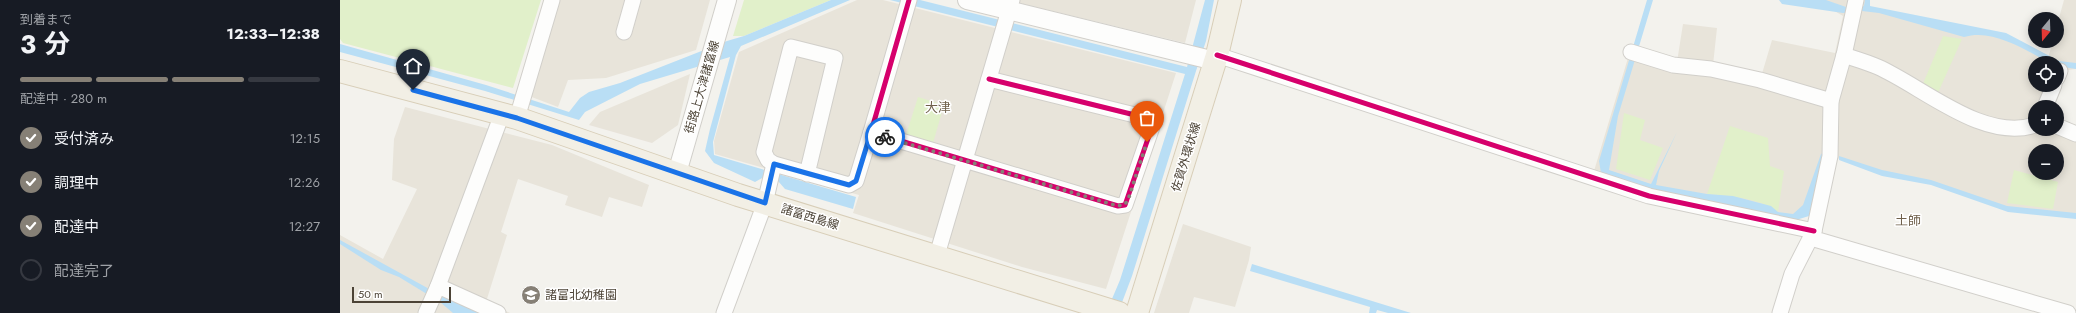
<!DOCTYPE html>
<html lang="ja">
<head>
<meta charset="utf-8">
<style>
  :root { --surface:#171b24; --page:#20242c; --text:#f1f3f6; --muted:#9ea1a6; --line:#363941; --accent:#868076 }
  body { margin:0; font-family:Jost,"Noto Sans JP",sans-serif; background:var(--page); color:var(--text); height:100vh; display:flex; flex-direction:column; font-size:15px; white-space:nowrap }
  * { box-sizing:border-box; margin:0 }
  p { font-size:13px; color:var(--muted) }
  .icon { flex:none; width:22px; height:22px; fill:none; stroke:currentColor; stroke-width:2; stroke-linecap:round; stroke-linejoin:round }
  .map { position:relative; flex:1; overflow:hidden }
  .panel { display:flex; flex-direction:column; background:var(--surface); width:340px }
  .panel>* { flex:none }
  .needle { width:26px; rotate:199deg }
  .buttons { position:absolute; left:1688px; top:12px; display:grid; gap:8px }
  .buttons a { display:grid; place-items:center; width:36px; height:36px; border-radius:50%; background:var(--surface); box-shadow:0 2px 10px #0003; font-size:20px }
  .scale { position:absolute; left:12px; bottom:10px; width:99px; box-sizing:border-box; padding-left:4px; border:2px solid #4c4336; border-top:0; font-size:11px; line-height:14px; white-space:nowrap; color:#4c4336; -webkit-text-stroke:3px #fff; paint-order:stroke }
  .pin { position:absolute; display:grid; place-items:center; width:34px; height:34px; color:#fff; margin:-41px -17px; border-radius:50% 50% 50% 0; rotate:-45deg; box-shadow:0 0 4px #0007 }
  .pin .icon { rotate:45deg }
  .courier { position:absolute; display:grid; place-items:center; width:40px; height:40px; margin:-20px; border:3px solid #1a73e8; border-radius:50%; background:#fff; color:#222; box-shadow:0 1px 5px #0007 }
  .overview em { font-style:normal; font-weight:700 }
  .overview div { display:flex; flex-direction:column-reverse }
  .overview { display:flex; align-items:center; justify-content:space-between; height:68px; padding:0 20px }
  h1 { font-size:26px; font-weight:700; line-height:30px }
  .bar { display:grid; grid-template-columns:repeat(4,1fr); gap:6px 4px; align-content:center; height:48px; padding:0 20px }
  .bar i { height:5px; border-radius:3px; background:var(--line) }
  .bar .active { background:var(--accent) }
  .bar p { grid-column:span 4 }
  ol { padding:0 20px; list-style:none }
  li { display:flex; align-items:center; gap:12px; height:44px }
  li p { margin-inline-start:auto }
  li .icon { padding:4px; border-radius:50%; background:var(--accent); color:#fff; stroke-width:4 }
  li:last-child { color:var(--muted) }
  li i { width:22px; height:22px; border:2px solid var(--line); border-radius:50% }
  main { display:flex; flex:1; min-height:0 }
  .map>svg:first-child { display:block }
  .residential { fill:#e8e4da; fill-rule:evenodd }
  .green { fill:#e1f0ca }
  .water { fill:#b9def5 }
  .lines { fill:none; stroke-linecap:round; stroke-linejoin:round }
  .minor-casing { stroke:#d1cfca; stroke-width:17 }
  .tertiary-casing { stroke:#d1cfca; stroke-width:20 }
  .primary-casing { stroke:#d8ceb8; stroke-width:24 }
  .minor { stroke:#fdfdfc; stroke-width:15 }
  .tertiary { stroke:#fdfdfc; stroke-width:18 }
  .primary { stroke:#f2efe5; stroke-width:22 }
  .cycleway-casing { stroke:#fff; stroke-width:8 }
  .cycleway { stroke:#d6006c; stroke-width:5 }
  .done { stroke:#868076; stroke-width:4; stroke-dasharray:0 7.2 }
  .route { stroke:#1a73e8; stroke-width:5 }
  .labels { text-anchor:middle; stroke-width:3; stroke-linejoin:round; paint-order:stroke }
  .street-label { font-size:12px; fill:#4c4336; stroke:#fff }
  .poi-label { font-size:12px; fill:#4c4336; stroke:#fff; text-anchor:start }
  .neighbourhood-label { font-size:13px; fill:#70614c; stroke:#fff }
</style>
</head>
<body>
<main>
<section class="panel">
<div class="overview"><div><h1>3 分</h1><p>到着まで</p></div><em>12:33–12:38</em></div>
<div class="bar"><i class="active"></i><i class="active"></i><i class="active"></i><i></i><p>配達中 · 280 m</p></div>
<ol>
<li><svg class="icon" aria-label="check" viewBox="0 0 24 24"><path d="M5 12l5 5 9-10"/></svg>受付済み<p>12:15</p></li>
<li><svg class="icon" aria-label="check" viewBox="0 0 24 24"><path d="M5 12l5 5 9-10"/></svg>調理中<p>12:26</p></li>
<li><svg class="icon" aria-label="check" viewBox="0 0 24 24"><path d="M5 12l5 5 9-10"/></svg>配達中<p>12:27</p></li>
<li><i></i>配達完了</li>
</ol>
</section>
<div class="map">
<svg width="1736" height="313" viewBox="0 0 1736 313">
  <rect width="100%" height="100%" fill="#f3f2ed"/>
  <!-- residential -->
  <g class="residential">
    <polygon points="220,0 370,0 356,50 266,78 228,80 218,107 189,96"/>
    <polygon points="517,0 543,0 836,73 766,289 682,267 513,213 519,195 375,154 374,141 399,52"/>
    <polygon points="667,0 856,0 845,43"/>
    <path d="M1476,0H1527L1526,8L1664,35L1708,58L1713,41H1717V25L1724,0H1736V69L1727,70L1714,107H1695V129L1736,127V216L1668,209L1592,183L1541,173L1497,158L1482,156L1462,217L1312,187L1254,171L1291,48L1337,62L1343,24L1377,28L1373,65L1421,77L1432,40L1495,53L1503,16ZM1695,63H1717V85H1695ZM1695,151H1717V173H1695Z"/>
    <polygon points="350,74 338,125 312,143 249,125 260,112"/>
    <polygon points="65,107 212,145 309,185 302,207 269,197 262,217 225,205 228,196 178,179 161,232 167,235 146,302 170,313 0,313 0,235 43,259 77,189 52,180 54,139"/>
    <polygon points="843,224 911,247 909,260 895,307 854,297 849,313 814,313"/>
  </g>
  <!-- green -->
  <g class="green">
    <polygon points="0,0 201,0 173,88 3,43 0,39"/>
    <polygon points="404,0 491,0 404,36 393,36"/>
    <polygon points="1603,36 1622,39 1597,95 1582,86"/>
    <polygon points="578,97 604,105 593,143 566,135"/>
    <polygon points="1284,113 1305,120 1300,140 1323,148 1310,180 1276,169"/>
    <path d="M1390,126L1428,138L1430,166L1444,171L1438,212C1419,198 1390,196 1367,194Z"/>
    <polygon points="1674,170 1718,182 1713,209 1667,203"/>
  </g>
  <!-- water -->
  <g class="water">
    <polygon points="491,0 510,0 401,46 396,55 373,142 374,155 516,197 513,209 445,189 438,181 424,177 415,182 374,163 365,151 370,129 390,57 300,84 245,112 239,120 145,91 0,52 0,44 146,85 229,112 240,98 249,92 280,83 387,41 404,36"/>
    <polygon points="550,0 580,0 847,67 865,0 874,0 866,41 856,71 792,276 778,313 766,313 780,280 845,74"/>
    <polygon points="1307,0 1313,0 1278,116 1269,170 1311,184 1337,132 1319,171 1316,185 1367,194 1393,196 1431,206 1438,212 1453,214 1463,205 1481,154 1485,152 1469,216 1456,220 1417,212 1308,188 1261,173 1259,161"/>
    <path d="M1439,0H1486L1506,7L1524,6L1525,0H1530V6L1666,33L1719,61L1736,63V69L1717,66V63H1710C1685,50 1653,28 1624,37L1539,13L1522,11L1503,13L1442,4Z"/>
    <polygon points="1499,156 1542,170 1591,180 1667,206 1736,213 1736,219 1668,212 1591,185 1542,176 1499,160"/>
    <polygon points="0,240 102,296 115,299 146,313 113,313 100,302 59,277 41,270 0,244"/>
    <polygon points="912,264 1071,313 1048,313 1037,310 1036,313 1029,313 1030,307 910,271"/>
  </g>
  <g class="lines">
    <defs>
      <g id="minor">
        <polyline points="569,0 531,132 778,206 785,205 812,127 811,122 807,118 649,79"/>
        <polyline points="284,32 293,0"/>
        <polyline points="1291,52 1333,65 1371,69 1420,80 1491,101"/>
        <polyline points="877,55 1309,196 1474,231"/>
        <path d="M1504,55C1515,59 1527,62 1538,67C1583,87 1643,142 1695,125"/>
        <polyline points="1717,78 1720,71"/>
        <polyline points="1705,107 1714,85"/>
        <polyline points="177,118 212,0"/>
        <polyline points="1717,126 1736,134"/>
        <polyline points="467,174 495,58 451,47 424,152 428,160 434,164 509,185 516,181 531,132"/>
        <polyline points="1471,238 1728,313"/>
        <polyline points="597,255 672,0"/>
        <polyline points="98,286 158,313"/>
        <polyline points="86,313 98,286 162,114"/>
        <polyline points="384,313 425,203 434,164"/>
        <polyline points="1440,313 1452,274 1474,231 1490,156 1491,101 1504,55 1516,0"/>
      </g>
      <g id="tertiary">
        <polyline points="627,0 875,61"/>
        <polyline points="337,173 387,0"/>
      </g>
      <g id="primary">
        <polyline points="0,71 177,118 398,195 779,313"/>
        <polyline points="797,313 877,55 890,0"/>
      </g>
    </defs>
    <!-- minor casing -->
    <use href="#minor" class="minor-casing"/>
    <!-- tertiary casing -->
    <use href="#tertiary" class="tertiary-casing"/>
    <!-- primary casing -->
    <use href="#primary" class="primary-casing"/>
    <!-- minor -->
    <use href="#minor" class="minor"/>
    <!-- tertiary -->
    <use href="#tertiary" class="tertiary"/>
    <!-- primary -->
    <use href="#primary" class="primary"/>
    <defs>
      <g id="cycleway">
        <polyline points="569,0 531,132 778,206 785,205 812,127 811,122 807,118 649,79"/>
        <polyline points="877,55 1309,196 1474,231"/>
      </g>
    </defs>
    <!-- cycleway casing -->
    <use href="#cycleway" class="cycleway-casing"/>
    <!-- cycleway -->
    <use href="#cycleway" class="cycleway"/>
  </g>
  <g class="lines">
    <!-- done -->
    <polyline class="done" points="545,137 778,206 785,204 788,200 807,142"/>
    <!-- route -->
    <polyline class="route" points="73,90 177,118 425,203 434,164 509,185 516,181 531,132 545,137"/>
  </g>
  <!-- icons -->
  <defs>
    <symbol id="school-disc" viewBox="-11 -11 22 22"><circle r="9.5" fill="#868076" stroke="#fff"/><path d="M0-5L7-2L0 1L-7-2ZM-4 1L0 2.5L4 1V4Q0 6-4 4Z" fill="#fff"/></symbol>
  </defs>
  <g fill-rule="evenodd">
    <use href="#school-disc" x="180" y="284" width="22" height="22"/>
  </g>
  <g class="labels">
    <!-- street labels -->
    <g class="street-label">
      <text transform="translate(362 87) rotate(-74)" y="4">街路上大津諸富線</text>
      <text transform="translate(846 157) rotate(-73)" y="4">佐賀外環状線</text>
      <text transform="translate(470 217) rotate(17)" y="4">諸富西島線</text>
    </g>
    <!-- poi labels -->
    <g class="poi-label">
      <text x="205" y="299">諸富北幼稚園</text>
    </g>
    <!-- neighbourhood labels -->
    <g class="neighbourhood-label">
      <text x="598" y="112">大津</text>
      <text x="1568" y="225">土師</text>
    </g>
  </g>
</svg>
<div class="buttons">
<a><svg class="needle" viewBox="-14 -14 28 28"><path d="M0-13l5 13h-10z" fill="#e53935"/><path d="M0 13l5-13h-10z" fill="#9ea1a6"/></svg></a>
<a><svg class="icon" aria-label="locate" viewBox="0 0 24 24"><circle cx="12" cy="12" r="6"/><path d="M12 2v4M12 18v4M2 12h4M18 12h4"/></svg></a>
<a>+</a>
<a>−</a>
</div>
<div class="scale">50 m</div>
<div class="pin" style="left:807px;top:142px;background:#ea580c"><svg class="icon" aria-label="bag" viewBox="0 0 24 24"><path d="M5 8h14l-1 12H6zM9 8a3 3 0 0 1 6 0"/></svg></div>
<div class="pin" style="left:73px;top:90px;background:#1f2937"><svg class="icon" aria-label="home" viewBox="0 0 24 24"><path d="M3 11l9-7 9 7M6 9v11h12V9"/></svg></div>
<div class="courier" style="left:545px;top:137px"><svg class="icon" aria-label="bike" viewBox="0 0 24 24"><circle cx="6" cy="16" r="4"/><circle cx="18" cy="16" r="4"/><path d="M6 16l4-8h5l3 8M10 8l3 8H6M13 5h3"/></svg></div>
</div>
</main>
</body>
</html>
